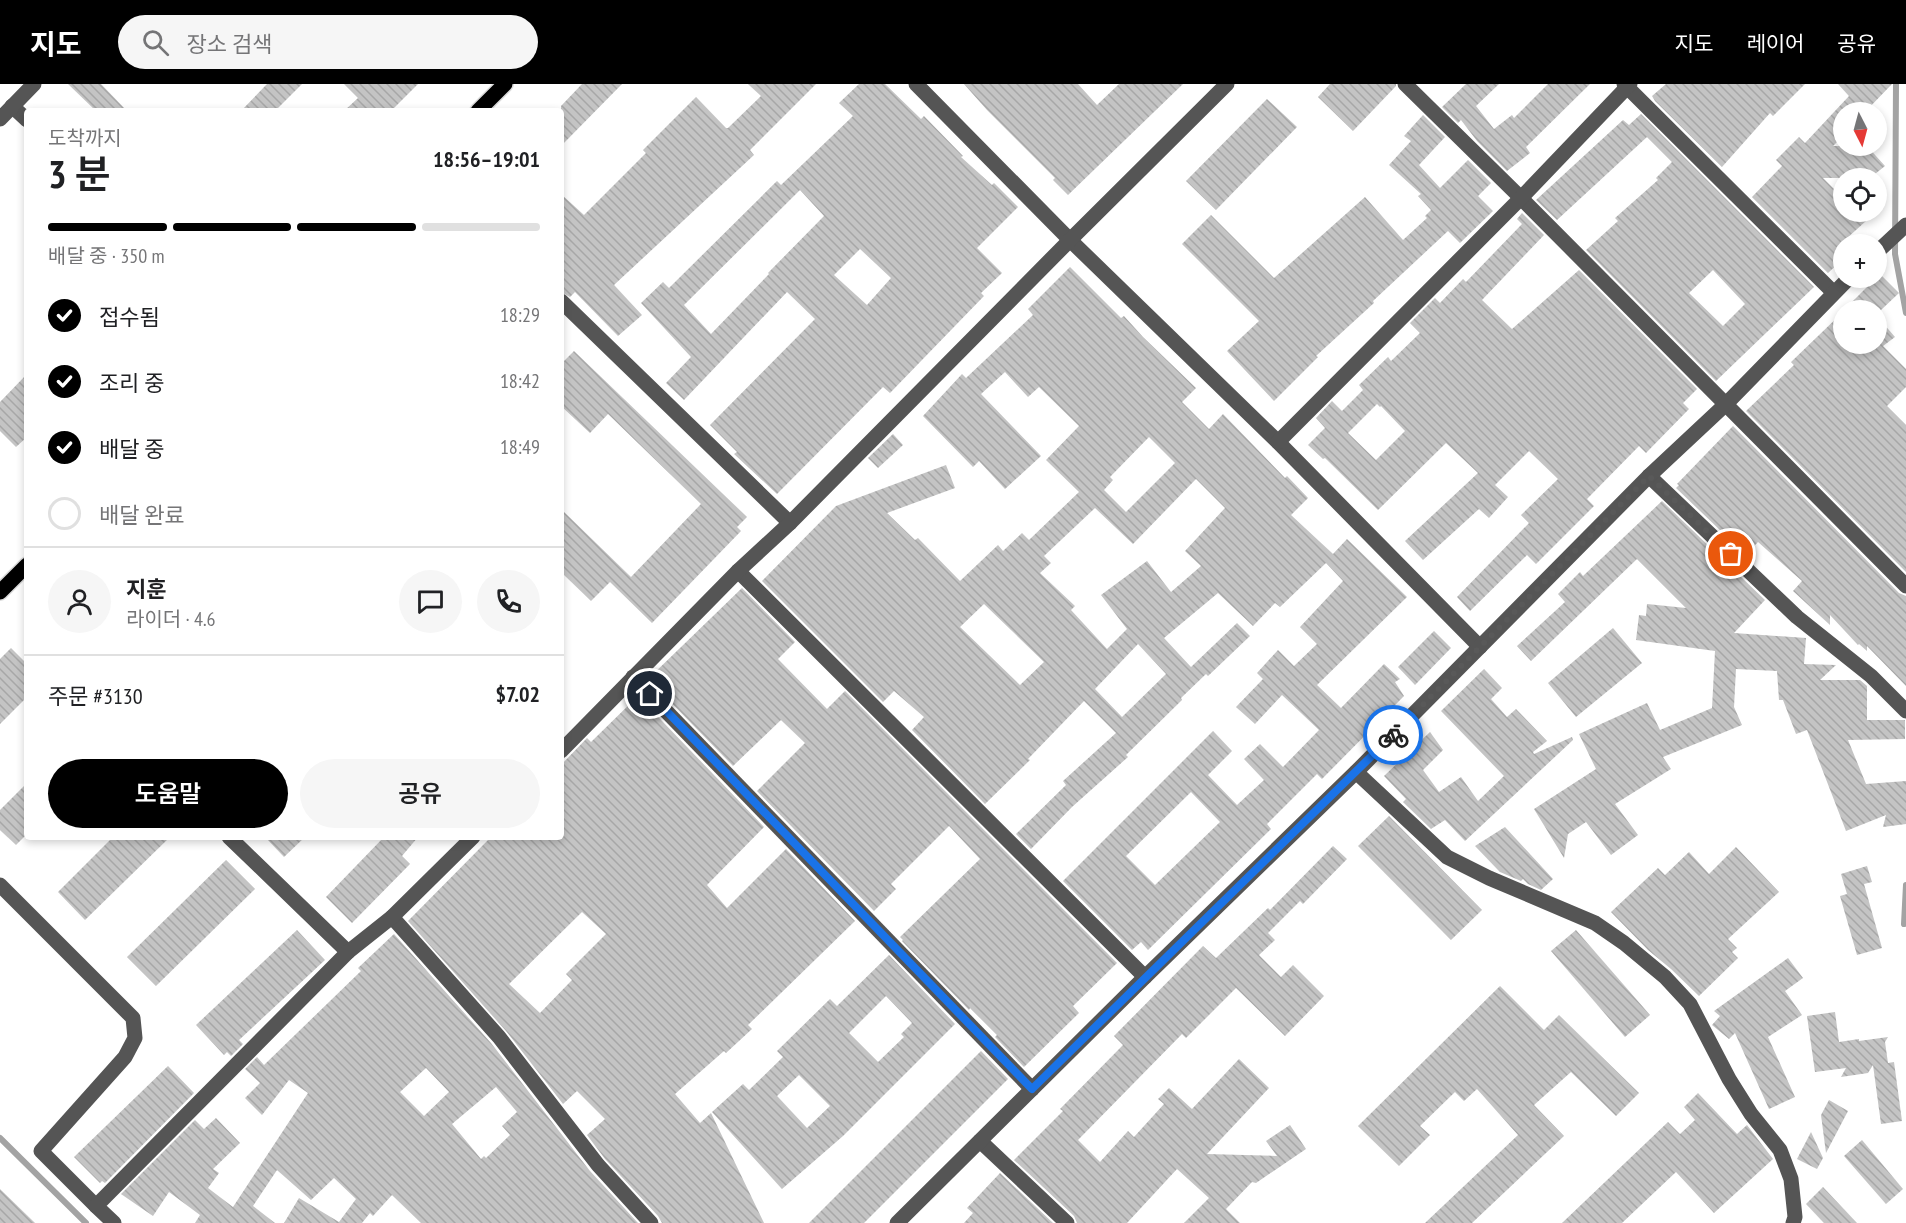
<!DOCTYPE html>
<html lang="ko">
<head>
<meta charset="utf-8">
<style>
  :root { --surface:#fff; --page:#f6f6f6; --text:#202124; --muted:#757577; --line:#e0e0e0; --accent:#000 }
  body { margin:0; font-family:"PT Sans Narrow","Noto Sans KR",sans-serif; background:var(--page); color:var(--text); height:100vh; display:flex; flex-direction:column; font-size:22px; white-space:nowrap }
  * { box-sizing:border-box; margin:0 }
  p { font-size:20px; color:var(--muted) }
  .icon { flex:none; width:33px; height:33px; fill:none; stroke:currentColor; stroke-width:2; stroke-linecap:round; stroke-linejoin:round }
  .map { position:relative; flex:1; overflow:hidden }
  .details { position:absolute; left:24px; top:24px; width:540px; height:732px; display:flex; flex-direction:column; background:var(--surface); border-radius:6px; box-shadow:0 3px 9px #0003 }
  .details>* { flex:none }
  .needle { width:39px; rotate:174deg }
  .fabs { position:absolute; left:1833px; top:18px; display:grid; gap:12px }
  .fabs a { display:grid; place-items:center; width:54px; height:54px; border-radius:50%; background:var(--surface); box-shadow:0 3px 9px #0003; font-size:30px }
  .pin { position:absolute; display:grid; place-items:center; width:51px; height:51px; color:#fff; margin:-26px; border:3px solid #fff; border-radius:50%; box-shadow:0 2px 6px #0007 }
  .courier { position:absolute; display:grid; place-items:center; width:60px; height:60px; margin:-30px; border:4px solid #1a73e8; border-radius:50%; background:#fff; color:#222; box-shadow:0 2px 8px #0007 }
  .overview em { font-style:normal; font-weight:600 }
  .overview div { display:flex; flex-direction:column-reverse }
  .overview { display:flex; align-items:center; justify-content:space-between; height:102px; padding:0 24px }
  h1 { font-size:39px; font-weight:600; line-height:45px }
  .bar { display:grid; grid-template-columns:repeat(4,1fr); gap:9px 6px; align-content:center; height:72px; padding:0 24px }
  .bar i { height:8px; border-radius:4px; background:var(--line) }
  .bar .on { background:var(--accent) }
  .bar p { grid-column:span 4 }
  .line { display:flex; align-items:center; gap:15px; padding:0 24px; border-top:2px solid var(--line) }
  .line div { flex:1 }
  .round { display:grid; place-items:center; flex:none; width:63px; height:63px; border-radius:32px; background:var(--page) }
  ol { padding:0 24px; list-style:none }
  li { display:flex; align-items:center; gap:18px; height:66px }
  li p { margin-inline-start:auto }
  li .icon { padding:6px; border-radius:50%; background:var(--accent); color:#fff; stroke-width:4 }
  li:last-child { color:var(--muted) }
  li i { width:33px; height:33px; border:3px solid var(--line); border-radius:50% }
  .cta { display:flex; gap:12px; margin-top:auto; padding:12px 24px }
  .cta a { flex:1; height:69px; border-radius:36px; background:var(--accent); color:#fff; font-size:24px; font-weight:600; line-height:69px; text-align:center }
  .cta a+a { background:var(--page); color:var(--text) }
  header { display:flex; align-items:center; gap:36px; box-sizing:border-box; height:84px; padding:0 30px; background:var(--accent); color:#fff }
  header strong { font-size:28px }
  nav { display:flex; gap:33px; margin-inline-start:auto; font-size:21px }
  .search { width:420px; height:54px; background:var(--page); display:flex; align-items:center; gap:15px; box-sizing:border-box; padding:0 21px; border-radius:33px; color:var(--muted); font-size:22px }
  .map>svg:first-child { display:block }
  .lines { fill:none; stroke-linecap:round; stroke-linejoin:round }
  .stream { stroke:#a3a3a3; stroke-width:6 }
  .building { fill:url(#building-back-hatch); fill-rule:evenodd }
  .major-casing { stroke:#dbdbdb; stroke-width:18 }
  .minor { stroke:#555; stroke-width:15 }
  .major { stroke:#000; stroke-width:15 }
  .done { stroke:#595959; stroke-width:6; stroke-dasharray:0 10.8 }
  .route { stroke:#1a73e8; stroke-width:8 }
</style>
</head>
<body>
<header>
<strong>지도</strong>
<div class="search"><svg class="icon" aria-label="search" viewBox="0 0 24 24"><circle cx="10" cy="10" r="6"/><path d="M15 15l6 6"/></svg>장소 검색</div>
<nav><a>지도</a><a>레이어</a><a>공유</a></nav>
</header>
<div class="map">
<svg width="1906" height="1139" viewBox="0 0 1906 1139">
  <defs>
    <pattern id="building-back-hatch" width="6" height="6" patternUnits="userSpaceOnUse" patternTransform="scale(1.5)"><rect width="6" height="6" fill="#c4c4c4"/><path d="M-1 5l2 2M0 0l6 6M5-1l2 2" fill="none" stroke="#a7a7a7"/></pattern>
  </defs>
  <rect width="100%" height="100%" fill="#fff"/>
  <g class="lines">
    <!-- stream -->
    <g class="stream">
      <polyline points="1896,0 1895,170 1906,229"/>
      <polyline points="1904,840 1906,801"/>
      <polyline points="0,1054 86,1139"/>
    </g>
  </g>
  <!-- building -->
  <g class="building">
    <polygon points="68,0 101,0 127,27 96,27"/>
    <polygon points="267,0 302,0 275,27 241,27"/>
    <polygon points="344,0 418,0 391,27 344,27 358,14"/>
    <polygon points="582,0 622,0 561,62 561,22"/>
    <polygon points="748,0 816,0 750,66 754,71 614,201 642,231 618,252 575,208 570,213 561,208 561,110 584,131 646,69 643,66 696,13 726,44 728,44 761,12"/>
    <path d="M859,0H885L921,35L924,32L963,72L961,73L992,101L994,99L1018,123L977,164L1002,189L981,209L984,212L890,309L883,303L777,410L734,370L737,368L710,341L815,235L787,208L684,316L666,299L691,273L641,219L663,198L669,204L777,97L781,101L853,32L839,19ZM800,106L824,132L768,189L769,190L711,250L684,221ZM860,165L891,194L867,221L834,191Z"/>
    <polygon points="964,0 1078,0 1097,21 1119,0 1183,0 1068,111 1053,96 1055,94 987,26"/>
    <polygon points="1330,0 1396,0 1396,2 1353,47 1318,13"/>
    <polygon points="1466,0 1499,0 1476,22 1494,45 1512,31 1514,34 1548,0 1590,0 1526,63 1530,69 1507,87 1477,57 1461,36 1458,39 1442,23"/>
    <polygon points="1666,0 1805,0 1773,32 1770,29 1722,83 1655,17 1652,12"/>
    <polygon points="1838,0 1892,0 1865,28 1844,28 1844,51 1833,62 1867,62 1885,82 1870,94 1823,94 1844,115 1844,128 1876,128 1836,164 1844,171 1844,174 1828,189 1752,113 1782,82 1776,76 1799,53 1805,59 1849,12"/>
    <polygon points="1267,15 1297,43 1216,126 1186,97"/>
    <path d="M1641,30L1814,203L1716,297L1586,166L1618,137L1615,134L1658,96L1656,94L1672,78L1647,53L1557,136L1536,116L1623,36L1629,41ZM1713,186L1745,220L1723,242L1689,209Z"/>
    <polygon points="1423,31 1445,53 1419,81 1440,104 1468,76 1491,99 1478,112 1493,127 1460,159 1448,147 1373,217 1374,219 1316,272 1318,273 1274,317 1227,267 1259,237 1182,160 1211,131 1274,194 1365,113 1403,156 1427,134 1425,132 1431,126 1418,112 1421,110 1389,81 1411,57 1404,52"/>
    <path d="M1522,129L1544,151L1482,216L1512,245L1579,186L1697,305L1683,319L1689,325L1646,369L1639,362L1587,415L1594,422L1536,480L1527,471L1470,527L1457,513L1529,439L1521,431L1558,395L1529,367L1495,401L1508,413L1489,434L1479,425L1423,476L1405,457L1478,389L1446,359L1378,426L1325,374L1323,375L1308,361L1325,344L1316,334L1332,317L1342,327L1363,306L1359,301L1388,273L1391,277L1420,249L1410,239L1435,214L1440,219L1463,195L1466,198L1522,140L1517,135ZM1377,320L1380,323L1381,322L1405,347L1376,376L1348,349Z"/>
    <path d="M1070,183L1121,234L1124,232L1143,253L1196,304L1182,318L1209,345L1223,330L1285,394L1287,392L1308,414L1291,431L1333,470L1347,455L1407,513L1317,601L1341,624L1384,580L1400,595L1395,598L1404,612L1322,695L1317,690L1267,740L1271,745L1148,866L1141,858L1132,866L1063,797L1213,647L1232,667L1208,691L1237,721L1264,696L1244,675L1260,660L1283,683L1319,646L1282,611L1255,640L1236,623L1263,595L1257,589L1278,566L1294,582L1317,560L1300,543L1343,497L1326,479L1280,523L1275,519L1253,542L1218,509L1164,554L1191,583L1237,539L1250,552L1208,592L1206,590L1181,614L1182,616L1126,671L1128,673L1072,723L1031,765L1016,750L1066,701L1063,697L1116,649L1084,617L1028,675L1030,676L985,720L912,646L924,633L894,607L883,618L762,497L836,422L946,381L955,404L887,429L915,456L918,454L960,497L998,461L1003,467L1022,449L1029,456L1079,408L1046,376L1079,342L1039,303L1028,313L1005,288L981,310L1041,372L1005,405L979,377L973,383L923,332L962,290L966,294L1033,231L1028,225ZM1149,353L1175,379L1126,428L1104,406L1113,396L1110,393ZM1196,395L1225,424L1185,467L1201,482L1171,508L1147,477L1101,511L1127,545L1107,565L1071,526L1075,522L1040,489L1051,479L1044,472L1095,424L1133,460ZM984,520L1044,578L1020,601L960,543ZM1138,560L1166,590L1122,633L1095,605ZM1191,708L1220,738L1155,801L1126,772Z"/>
    <polygon points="1880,190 1899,209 1881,226 1844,226"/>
    <polygon points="1844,227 1844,260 1876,260 1876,231 1895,253 1883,262 1906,285 1906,303 1887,322 1906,341 1906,488 1746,327 1794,281 1791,278"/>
    <polygon points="574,267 747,433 737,443 741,447 652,539 610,498 591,517 561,488 561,425 631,493 701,420 608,330 590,349 561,322 561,280"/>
    <polygon points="27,290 27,353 16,363 0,347 0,318"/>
    <polygon points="1733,342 1899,509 1906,512 1906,602 1867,562 1867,567 1859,560 1858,561 1830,531 1830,541 1793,507 1802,497 1758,458 1746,471 1676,404 1679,401 1677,400"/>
    <polygon points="893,350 903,361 878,384 868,374"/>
    <polygon points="1662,417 1765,516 1734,549 1806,554 1804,580 1836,581 1820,596 1860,596 1867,602 1867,636 1905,636 1905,655 1848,656 1866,700 1906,697 1906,740 1883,743 1886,731 1846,747 1807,646 1796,650 1783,616 1779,616 1777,587 1736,585 1734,623 1742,641 1663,673 1671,685 1615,720 1638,751 1611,771 1586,738 1568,750 1564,774 1534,725 1596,685 1579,650 1647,619 1660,646 1712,624 1715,567 1636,556 1639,531 1646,532 1647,520 1686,524 1637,475 1531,577 1517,562 1565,518 1558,510 1580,488 1583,492"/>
    <polygon points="742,504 795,558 778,575 827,625 845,607 1117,879 1073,922 1079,929 1024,983 995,953 997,951 970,924 969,926 902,857 903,856 900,853 980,775 949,742 891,800 896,805 874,827 757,707 805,659 781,636 733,682 648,595"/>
    <polygon points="1613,544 1642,579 1576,633 1548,599"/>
    <polygon points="1434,547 1451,564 1415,601 1398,583"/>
    <polygon points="11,564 27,580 27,613 0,640 0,575"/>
    <polygon points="1484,585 1502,604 1491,615 1507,633 1516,625 1547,657 1533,668 1534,670 1572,653 1573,656 1465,757 1445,736 1431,745 1403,718 1406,715 1384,692 1430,648 1443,666 1423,686 1439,708 1461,693 1478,717 1504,692 1441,627"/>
    <path d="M638,612L764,743L707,801L727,824L786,765L855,837L748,941L752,945L726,969L724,967L675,1010L700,1039L711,1029L764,1139H662L658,1132L605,1075L587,1051L605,1035L577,1007L563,1020L506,947L408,837L491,753H561V681L587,654L591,658ZM582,828L606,850L566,890L572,896L540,929L509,900Z"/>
    <polygon points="27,699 27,750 16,761 0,746 0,726"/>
    <polygon points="1389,732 1482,826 1451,856 1358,762"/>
    <polygon points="1505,743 1553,795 1541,806 1528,800 1523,795 1521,797 1500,788 1475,762"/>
    <polygon points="113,753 170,753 85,836 58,808"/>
    <polygon points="265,753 305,753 284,773"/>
    <polygon points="384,753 418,753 402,772 410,780 352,839 326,813"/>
    <polygon points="1333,762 1347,775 1303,820 1300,817 1268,849 1275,856 1259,871 1281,893 1293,881 1324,912 1285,952 1236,904 1186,954 1182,950 1078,1056 1100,1078 1128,1047 1134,1053 1164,1020 1158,1015 1169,1004 1192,1025 1239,975 1269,1004 1207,1070 1277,1072 1266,1057 1290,1041 1306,1065 1256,1099 1252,1098 1226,1125 1240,1139 1184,1139 1209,1114 1177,1085 1127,1139 1077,1139 1074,1132 1014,1076 1063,1027 1060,1025 1123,961 1114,952 1203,862 1216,874 1268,824 1270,826"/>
    <polygon points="1736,763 1779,808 1728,855 1737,864 1732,868 1738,874 1699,912 1671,885 1648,866 1611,828 1658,784 1665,791 1689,768 1709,790"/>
    <polygon points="226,776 255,805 156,902 127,873"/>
    <polygon points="1867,782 1872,798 1864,800 1882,864 1857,871 1840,812 1847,810 1841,790"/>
    <polygon points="297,846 325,876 239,956 243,960 231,972 227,968 224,971 196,941"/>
    <polygon points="1576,846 1650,931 1625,953 1551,867"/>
    <path d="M394,850L491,959L590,1087L638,1139H421L392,1111L373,1132L370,1129L362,1139H284L299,1114L339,1138L356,1115L334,1094L311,1116L277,1086L253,1122L275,1139H195L200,1131L169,1108L153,1132L121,1110L195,1036L204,1045L216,1034L240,1059L213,1085L219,1089L208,1104L233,1123L308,1009L289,996L262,1031L245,1014L260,999L245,985L257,973L264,981L361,887L358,884ZM426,984L449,1008L424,1032L400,1008ZM496,1003L517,1028L502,1042L510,1051L486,1074L484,1072L481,1075L452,1040Z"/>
    <path d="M889,871L955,940L843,1052L782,1105L712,1028L743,1000L749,1006L783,973L777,967L830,915L837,922ZM886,912L912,939L901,950L904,953L878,978L849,949ZM799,991L830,1022L807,1044L777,1012Z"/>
    <polygon points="1788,874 1803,894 1785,907 1802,931 1768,953 1795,1013 1769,1025 1735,949 1729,955 1712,941 1720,932 1714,927"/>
    <polygon points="1500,902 1544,946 1559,931 1639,1009 1616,1032 1571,988 1534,1021 1564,1052 1472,1139 1425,1139 1518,1051 1477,1005 1464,1017 1455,1008 1420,1042 1430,1051 1399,1082 1358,1042"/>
    <polygon points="1835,928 1839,958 1859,955 1859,957 1888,953 1885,958 1888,979 1894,978 1902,1037 1881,1040 1873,981 1868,989 1841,993 1846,984 1815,988 1807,932"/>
    <polygon points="981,967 1008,995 864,1139 809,1139"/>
    <polygon points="168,982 194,1009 105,1099 102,1097 100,1099 74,1073"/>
    <polygon points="1698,1009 1737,1050 1747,1041 1773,1075 1714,1129 1676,1088 1622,1139 1562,1139 1668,1038 1680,1050 1695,1036 1684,1023"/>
    <polygon points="1829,1016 1848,1027 1826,1069 1821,1031"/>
    <polygon points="1811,1048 1823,1074 1817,1085 1797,1075"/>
    <polygon points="1862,1056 1903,1105 1886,1120 1844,1072"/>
    <polygon points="1000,1089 1053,1139 964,1139 973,1129 967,1124"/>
    <polygon points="1823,1103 1857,1139 1824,1139 1806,1120"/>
    <polygon points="0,1105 35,1139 0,1139"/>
  </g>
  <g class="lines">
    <defs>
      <g id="major">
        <polyline points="478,27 505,0"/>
        <polyline points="0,508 27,481"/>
      </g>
    </defs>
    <!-- major casing -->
    <use href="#major" class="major-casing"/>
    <!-- minor -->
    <g class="minor">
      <polyline points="916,0 1070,156 1278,358 1480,563"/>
      <polyline points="1405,0 1521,114 1906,502"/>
      <polyline points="1624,0 1833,208"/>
      <polyline points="12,22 27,36"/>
      <polyline points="0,35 34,0"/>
      <polyline points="1876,169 1906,141"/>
      <polyline points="561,217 790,439"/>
      <polyline points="1278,358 1521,114 1630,0"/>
      <polyline points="1649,392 1797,533 1871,592 1906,627"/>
      <polyline points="738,487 1145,893"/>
      <polyline points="633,593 1032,1005"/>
      <polyline points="561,667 738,487 790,439 1070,156 1227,0"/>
      <polyline points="1356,688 1447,773 1489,794 1595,839 1624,859 1665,893 1690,920 1729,995 1751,1030 1780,1066 1791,1095 1795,1133 1793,1139"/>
      <polyline points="229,753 348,868"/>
      <polyline points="0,801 133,934 135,954 125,973 41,1067 96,1122"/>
      <polyline points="392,833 499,953 598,1081 651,1139"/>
      <polyline points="980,1057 1067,1139"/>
      <polyline points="114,1139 96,1122 348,868 392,833 473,753"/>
      <polyline points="897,1139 1145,893 1356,688 1649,392 1726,320 1849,194"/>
    </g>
    <!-- major -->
    <use href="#major" class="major"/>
  </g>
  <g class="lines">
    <!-- done -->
    <polyline class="done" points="1393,651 1649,392 1731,470"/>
    <!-- route -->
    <polyline class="route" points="650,610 1032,1005 1393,651"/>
  </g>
</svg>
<div class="fabs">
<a><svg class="needle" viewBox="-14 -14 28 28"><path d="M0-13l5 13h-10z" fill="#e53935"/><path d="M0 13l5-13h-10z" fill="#757577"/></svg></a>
<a><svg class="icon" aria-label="locate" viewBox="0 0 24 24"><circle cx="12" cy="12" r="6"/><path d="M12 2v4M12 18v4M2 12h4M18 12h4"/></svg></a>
<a>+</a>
<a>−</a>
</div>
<div class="pin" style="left:1731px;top:470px;background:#ea580c"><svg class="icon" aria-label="bag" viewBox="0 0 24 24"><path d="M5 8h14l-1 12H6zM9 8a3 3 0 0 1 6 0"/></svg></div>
<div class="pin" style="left:650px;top:610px;background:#1f2937"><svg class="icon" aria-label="home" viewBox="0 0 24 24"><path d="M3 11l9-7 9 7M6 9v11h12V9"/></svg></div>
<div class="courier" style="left:1393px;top:651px"><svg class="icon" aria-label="bike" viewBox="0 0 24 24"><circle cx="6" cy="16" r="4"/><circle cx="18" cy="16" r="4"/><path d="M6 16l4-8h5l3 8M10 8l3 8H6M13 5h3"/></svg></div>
<section class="details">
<div class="overview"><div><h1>3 분</h1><p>도착까지</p></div><em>18:56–19:01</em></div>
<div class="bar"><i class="on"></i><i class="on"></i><i class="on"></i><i></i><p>배달 중 · 350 m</p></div>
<ol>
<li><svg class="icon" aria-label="check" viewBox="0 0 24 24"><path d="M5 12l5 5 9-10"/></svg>접수됨<p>18:29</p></li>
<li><svg class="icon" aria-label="check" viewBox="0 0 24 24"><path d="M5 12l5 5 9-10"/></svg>조리 중<p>18:42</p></li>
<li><svg class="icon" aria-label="check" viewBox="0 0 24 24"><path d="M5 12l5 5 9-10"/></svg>배달 중<p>18:49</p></li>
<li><i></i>배달 완료</li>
</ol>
<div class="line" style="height:108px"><a class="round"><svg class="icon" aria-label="person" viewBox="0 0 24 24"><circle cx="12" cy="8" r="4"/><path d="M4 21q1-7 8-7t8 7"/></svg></a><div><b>지훈</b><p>라이더 · 4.6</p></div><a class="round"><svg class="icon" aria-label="chat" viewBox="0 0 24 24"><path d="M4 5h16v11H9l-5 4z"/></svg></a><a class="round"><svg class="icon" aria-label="phone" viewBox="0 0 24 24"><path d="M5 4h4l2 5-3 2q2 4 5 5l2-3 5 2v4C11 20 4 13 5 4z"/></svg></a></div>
<div class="line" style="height:78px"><div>주문 #3130</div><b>$7.02</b></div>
<div class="cta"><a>도움말</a><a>공유</a></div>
</section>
</div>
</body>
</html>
